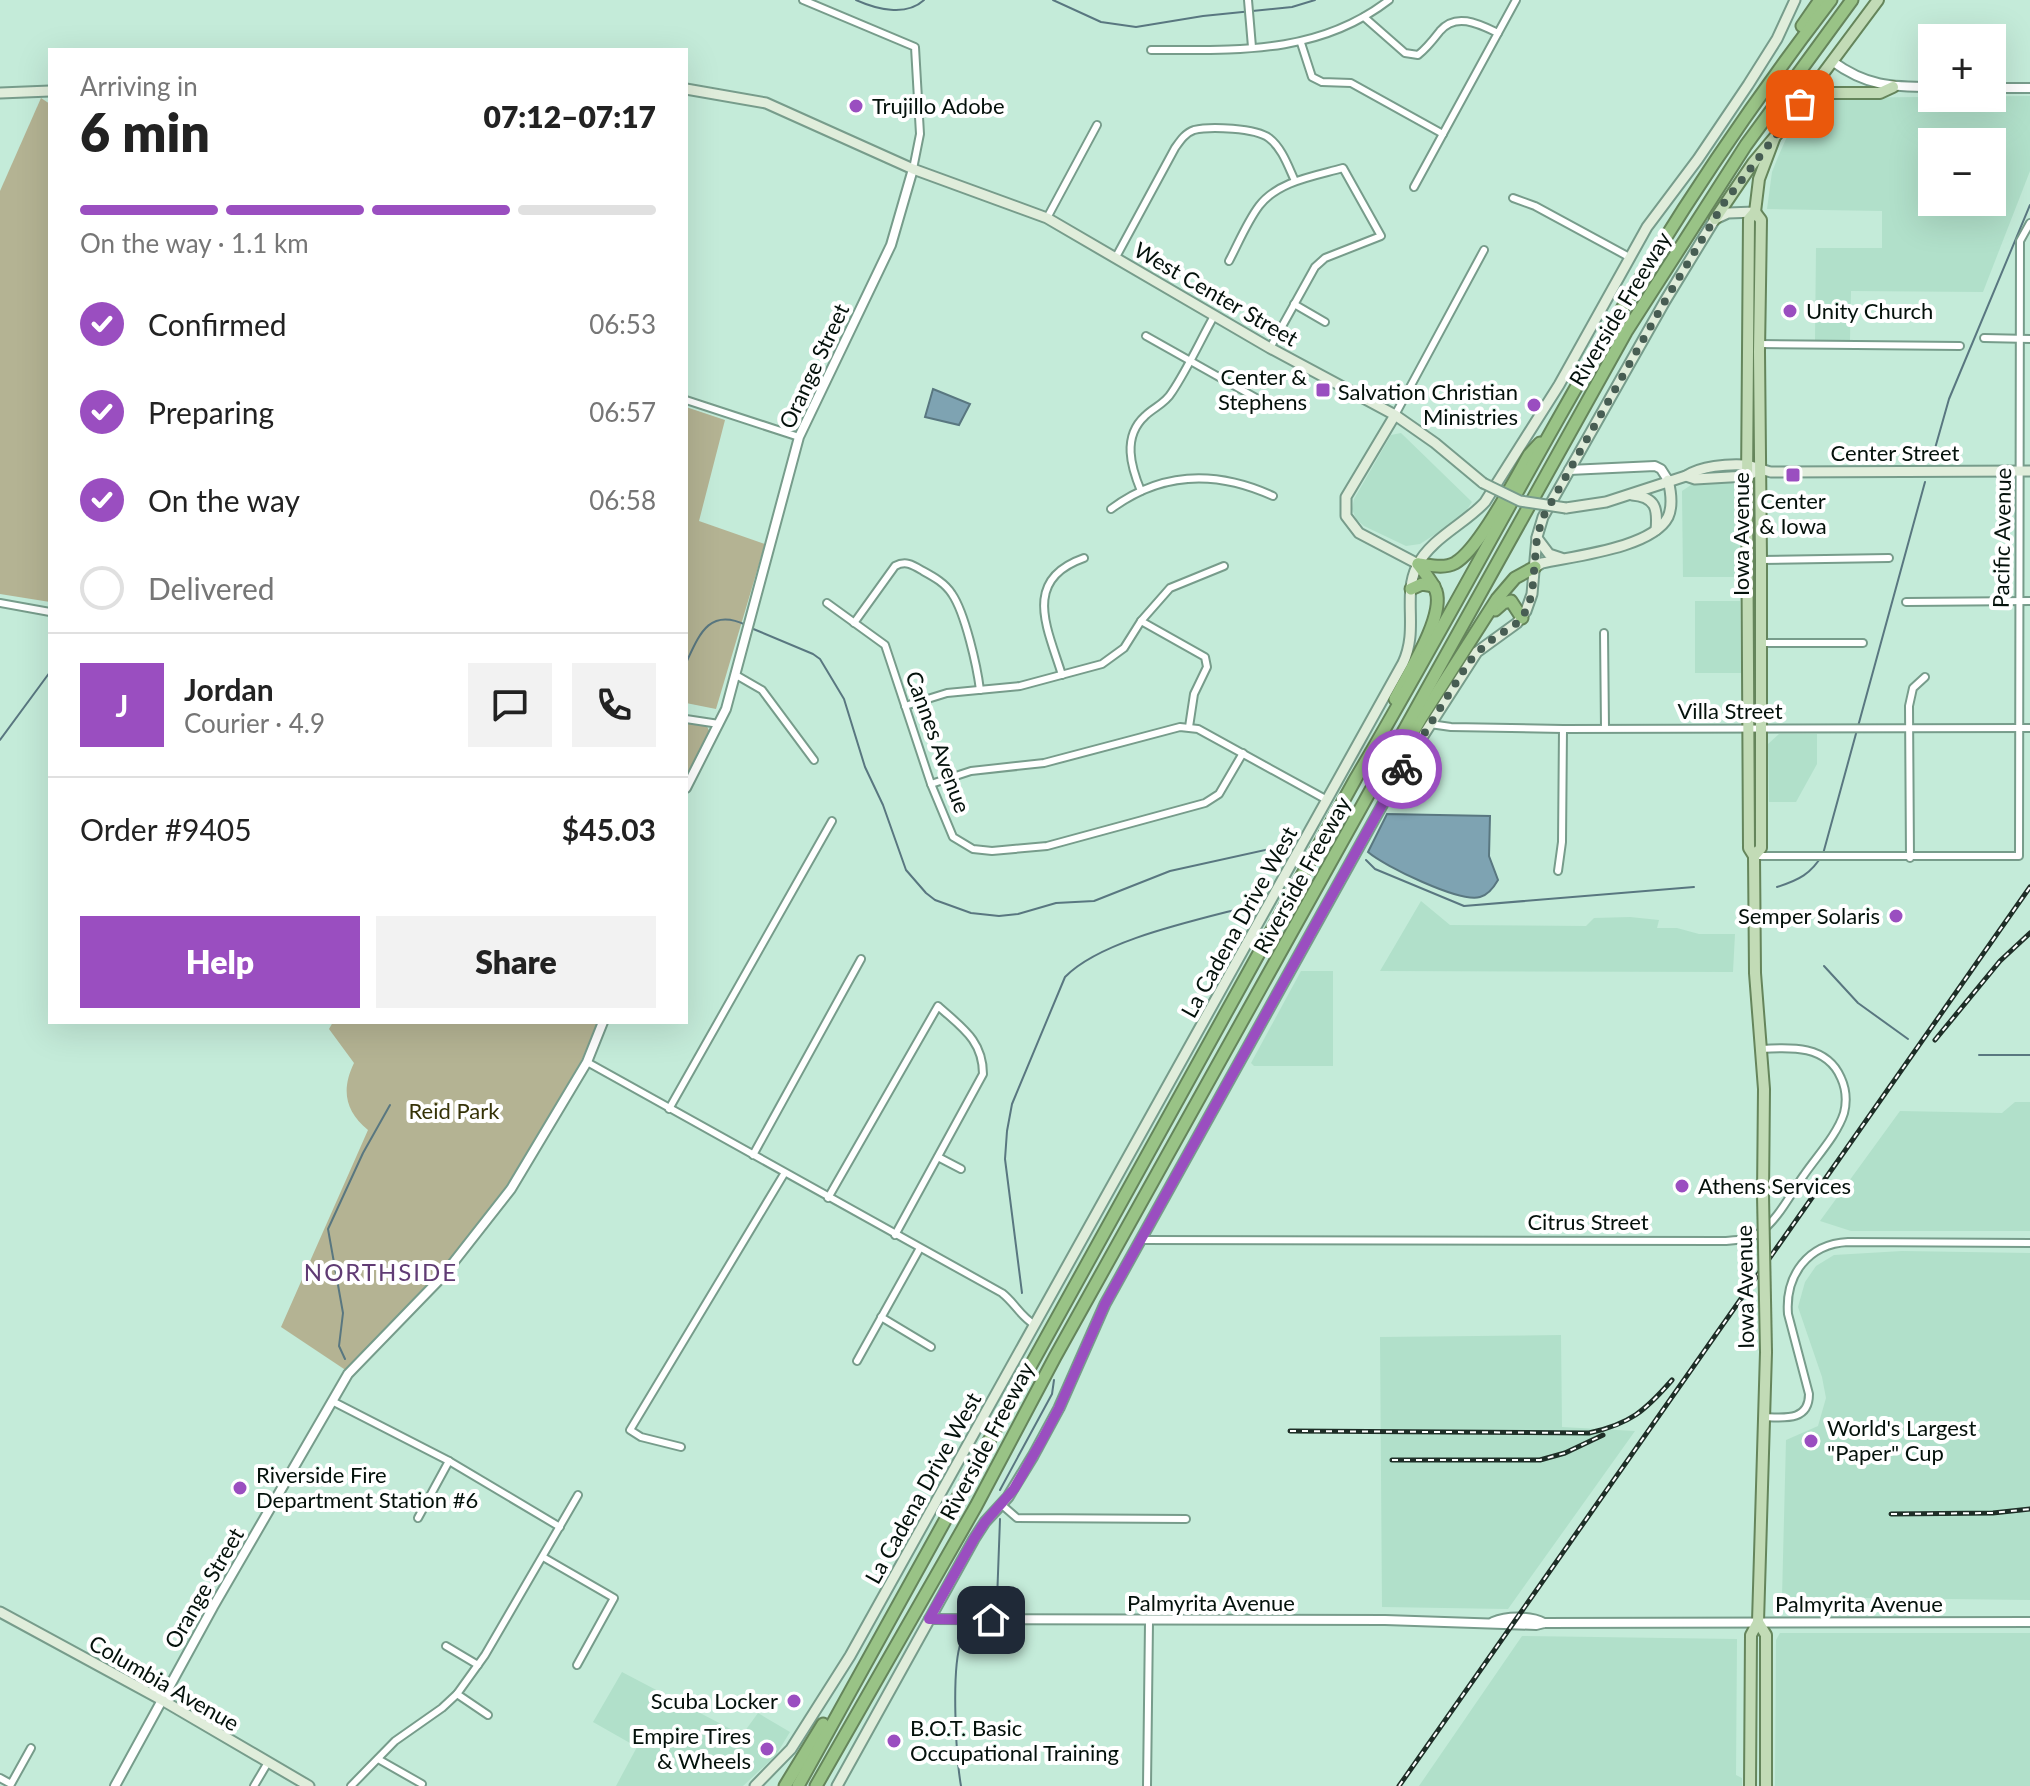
<!DOCTYPE html>
<html lang="en">
<head>
<meta charset="utf-8">
<style>
  :root { --surface:#fff; --page:#f2f2f2; --text:#222; --muted:#767676; --line:#e0e0e0; --accent:#9a4ec0 }
  body { margin:0; font-family:Lato,sans-serif; background:var(--page); color:var(--text); height:100vh; display:flex; flex-direction:column; font-size:30px; white-space:nowrap }
  * { box-sizing:border-box; margin:0 }
  p { font-size:26px; color:var(--muted) }
  .icon { flex:none; width:44px; height:44px; fill:none; stroke:currentColor; stroke-width:2; stroke-linecap:round; stroke-linejoin:round }
  .map { position:relative; flex:1; overflow:hidden }
  .drawer { position:absolute; left:48px; top:48px; width:640px; height:976px; display:flex; flex-direction:column; background:var(--surface); border-radius:0px; box-shadow:0 8px 32px #0002 }
  .drawer>* { flex:none }
  .fabs { position:absolute; left:1918px; top:24px; display:grid; gap:16px }
  .fabs a { display:grid; place-items:center; width:88px; height:88px; border-radius:0px; background:var(--surface); box-shadow:0 8px 32px #0002; font-size:40px }
  .pin { position:absolute; display:grid; place-items:center; width:68px; height:68px; color:#fff; margin:-34px; border-radius:16px; box-shadow:0 4px 12px #0006 }
  .courier { position:absolute; display:grid; place-items:center; width:80px; height:80px; margin:-40px; border:6px solid #9a4ec0; border-radius:50%; background:#fff; color:#222; box-shadow:0 2px 10px #0007 }
  .head em { font-style:normal; font-weight:800 }
  .head div { display:flex; flex-direction:column-reverse }
  .head { display:flex; align-items:center; justify-content:space-between; height:136px; padding:0 32px }
  h1 { font-size:52px; font-weight:800; line-height:60px }
  .bar { display:grid; grid-template-columns:repeat(4,1fr); gap:12px 8px; align-content:center; height:96px; padding:0 32px }
  .bar i { height:10px; border-radius:6px; background:var(--line) }
  .bar .current { background:var(--accent) }
  .bar p { grid-column:span 4 }
  .line { display:flex; align-items:center; gap:20px; padding:0 32px; border-top:2px solid var(--line) }
  .line div { flex:1 }
  .round { display:grid; place-items:center; flex:none; width:84px; height:84px; border-radius:0px; background:var(--page) }
  ol { padding:0 32px; list-style:none }
  li { display:flex; align-items:center; gap:24px; height:88px }
  li p { margin-inline-start:auto }
  li .icon { padding:8px; border-radius:50%; background:var(--accent); color:#fff; stroke-width:4 }
  li:last-child { color:var(--muted) }
  li i { width:44px; height:44px; border:4px solid var(--line); border-radius:50% }
  .button { display:flex; gap:16px; margin-top:auto; padding:16px 32px }
  .button a { flex:1; height:92px; border-radius:0px; background:var(--accent); color:#fff; font-size:32px; font-weight:800; line-height:92px; text-align:center }
  .button a+a { background:var(--page); color:var(--text) }
  .map>svg:first-child { display:block }
  .built { fill:#b1e0ca; fill-rule:evenodd }
  .green { fill:#b4b393 }
  .water { fill:#7ea3b2; stroke:#597780; stroke-width:2 }
  .lines { fill:none; stroke-linecap:round; stroke-linejoin:round }
  .stream { stroke:#597780; stroke-width:2 }
  .minor-casing { stroke:#779c8b; stroke-width:10 }
  .tertiary-casing { stroke:#779c8b; stroke-width:12 }
  .secondary-casing { stroke:#779c8b; stroke-width:13 }
  .primary-casing { stroke:#65855b; stroke-width:14 }
  .motorway-casing { stroke:#65855b; stroke-width:15 }
  .minor { stroke:#fff; stroke-width:6 }
  .tertiary { stroke:#fff; stroke-width:8 }
  .secondary { stroke:#e0eddb; stroke-width:9 }
  .primary { stroke:#c2dbb6; stroke-width:10 }
  .motorway { stroke:#99c386; stroke-width:11 }
  .rail-casing { stroke:#1e2e27; stroke-width:5 }
  .rail { stroke:#fff; stroke-width:2; stroke-dasharray:6; stroke-linecap:butt }
  .secondary-bridge-casing { stroke:#779c8b; stroke-width:13; stroke-linecap:butt }
  .primary-bridge-casing { stroke:#65855b; stroke-width:14; stroke-linecap:butt }
  .secondary-bridge { stroke:#e0eddb; stroke-width:9 }
  .primary-bridge { stroke:#c2dbb6; stroke-width:10 }
  .done { stroke:#475d53; stroke-width:8; stroke-dasharray:0 14.4 }
  .route { stroke:#9a4ec0; stroke-width:10 }
  .poi-dot { fill:#9a4ec0; stroke:#fff; stroke-width:3 }
  .labels { text-anchor:middle; stroke-width:8; stroke-linejoin:round; paint-order:stroke }
  .poi-label { font-size:22px; fill:#04110b; stroke:#fff; text-anchor:start }
  .street-label { font-size:22px; fill:#04110b; stroke:#fff }
  .park-label { font-size:22px; fill:#363307; stroke:#fff }
  .neighbourhood-label { font-size:24px; letter-spacing:2px; fill:#603b74; stroke:#fff }
</style>
</head>
<body>
<div class="map">
<svg width="2030" height="1786" viewBox="0 0 2030 1786">
  <rect width="100%" height="100%" fill="#c4ebd9"/>
  <!-- built -->
  <g class="built">
    <path d="M2030,96V171L1983,292L1851,291L1850,340H1815L1816,248H1882V211L1767,209L1772,172L1778,157L1786,139L1816,98ZM1932,142H1992V202H1932Z"/>
    <polygon points="1401,433 1472,502 1462,517 1420,544 1406,546 1364,526 1356,519 1352,509 1354,499 1391,435"/>
    <polygon points="1731,482 1738,486 1740,491 1741,577 1683,577 1682,491 1691,485"/>
    <polygon points="1695,601 1740,601 1741,673 1695,673"/>
    <polygon points="1779,734 1817,734 1817,764 1796,802 1769,802 1768,744"/>
    <polygon points="1421,901 1450,925 1586,926 1594,918 1630,917 1659,920 1657,928 1677,928 1699,934 1735,934 1733,972 1380,971"/>
    <polygon points="1301,971 1333,971 1333,1066 1254,1066 1251,1063"/>
    <polygon points="2015,1102 2030,1102 2030,1231 1851,1231 1820,1221 1900,1111 2002,1113"/>
    <polygon points="1902,1251 2030,1253 2030,1600 1782,1597 1786,1440 1818,1426 1826,1398 1822,1377 1798,1307 1805,1282 1816,1266 1834,1255"/>
    <polygon points="1561,1335 1562,1427 1635,1431 1508,1609 1382,1607 1380,1337"/>
    <polygon points="1780,1633 2030,1633 2030,1786 1775,1786 1776,1640"/>
    <polygon points="1522,1636 1737,1639 1736,1775 1742,1778 1742,1786 1419,1786"/>
    <polygon points="622,1672 742,1735 758,1713 790,1732 776,1755 743,1786 616,1786 637,1747 593,1722"/>
  </g>
  <!-- green -->
  <g class="green">
    <polygon points="41,98 50,104 50,602 0,594 0,191"/>
    <polygon points="686,407 725,420 699,521 765,544 716,709 686,703"/>
    <polygon points="686,721 706,724 711,735 686,784"/>
    <path d="M333,1022H598C561,1115 505,1198 441,1274C412,1308 378,1339 347,1371L281,1327L368,1130C345,1111 341,1090 354,1063L329,1029Z"/>
  </g>
  <!-- water -->
  <g class="water">
    <polygon points="933,389 970,404 959,425 925,417"/>
    <path d="M1387,814L1490,816L1489,856L1498,880C1494,887 1488,895 1480,897C1460,903 1384,866 1368,852Z"/>
  </g>
  <g class="lines">
    <!-- stream -->
    <g class="stream">
      <path d="M856,0C876,9 906,17 924,0"/>
      <polyline points="1053,0 1101,22 1136,27 1203,16 1292,7 1315,0"/>
      <polyline points="1932,459 1949,399 2030,205"/>
      <polyline points="751,628 813,654 820,659 844,699 865,767 883,805 906,870 926,893 935,900 971,913 999,916 1018,914 1056,903 1094,901 1170,871 1279,847"/>
      <path d="M686,663C699,635 709,607 746,625"/>
      <polyline points="0,740 50,672"/>
      <polyline points="1366,860 1375,869 1464,906 1694,887"/>
      <path d="M1777,887C1799,880 1811,874 1823,854L1925,482"/>
      <polyline points="1824,966 1858,1003 1908,1039"/>
      <polyline points="1979,1055 2030,1055"/>
      <path d="M1022,1293L1005,1159L1007,1131L1012,1104L1065,977C1104,937 1209,918 1265,902"/>
      <polyline points="345,1359 339,1346 343,1313 328,1229 363,1153 390,1105"/>
      <polyline points="1000,1490 1052,1394 1054,1380"/>
      <polyline points="987,1614 997,1601 1000,1519"/>
      <path d="M961,1786C956,1757 951,1669 961,1642C964,1634 970,1629 977,1624"/>
    </g>
    <defs>
      <g id="minor">
        <polyline points="803,0 915,47 920,134 913,169"/>
        <polyline points="1248,0 1252,47"/>
        <path d="M1364,17L1405,53L1418,55C1427,48 1433,40 1440,31C1456,12 1479,24 1498,33"/>
        <polyline points="1301,43 1312,77 1322,82 1351,83 1443,134"/>
        <path d="M1151,50C1236,50 1318,55 1389,0"/>
        <polyline points="1414,187 1516,0"/>
        <polyline points="1513,198 1535,206 1629,257"/>
        <polyline points="1047,218 1097,125"/>
        <path d="M1116,257L1175,148C1180,141 1185,133 1194,130C1210,126 1256,128 1269,138C1282,148 1288,166 1295,181"/>
        <path d="M1229,261C1238,244 1247,222 1259,206C1278,181 1315,176 1343,168L1381,236L1325,258L1315,267L1270,348"/>
        <polyline points="1294,304 1325,322"/>
        <polyline points="1146,336 1274,408"/>
        <polyline points="1984,338 2030,339"/>
        <polyline points="1759,344 1960,346"/>
        <polyline points="686,400 799,437"/>
        <polyline points="1395,415 1484,250"/>
        <path d="M1141,491C1131,467 1122,437 1145,416C1154,407 1165,404 1172,392C1188,368 1200,341 1214,316"/>
        <path d="M1111,509C1162,471 1216,470 1273,496"/>
        <polyline points="1761,560 1889,558"/>
        <polyline points="1906,602 2030,601"/>
        <polyline points="0,603 50,612"/>
        <polyline points="827,603 885,645 931,784 953,837 973,849 992,851 1047,846 1205,803 1219,794 1243,753"/>
        <polyline points="1141,621 1205,657 1207,667 1194,694 1189,727"/>
        <path d="M854,623L895,566C906,560 913,565 923,571C934,577 945,583 952,594C965,613 977,666 980,690"/>
        <polyline points="1604,633 1605,728"/>
        <polyline points="1761,643 1863,643"/>
        <polyline points="736,675 762,690 814,760"/>
        <path d="M1062,675C1048,629 1021,580 1084,558"/>
        <polyline points="905,706 947,693 1020,686 1102,664 1124,648 1141,621 1170,588 1224,566"/>
        <polyline points="686,719 719,724"/>
        <polyline points="1430,724 1451,727 1563,729 2030,728"/>
        <polyline points="931,784 971,771 1044,763 1180,727 1198,729 1327,800"/>
        <polyline points="1754,856 2019,856 2020,241 2030,223"/>
        <polyline points="1910,858 1909,706 1913,688 1925,677"/>
        <polyline points="1558,871 1562,842 1563,729"/>
        <path d="M587,1062L1002,1293C1015,1303 1020,1316 1035,1325"/>
        <polyline points="669,1109 832,821"/>
        <polyline points="753,1155 861,959"/>
        <polyline points="938,1157 961,1169"/>
        <path d="M828,1198L938,1006C961,1027 983,1040 983,1074L895,1235"/>
        <path d="M1141,1240L1724,1241C1736,1240 1749,1240 1759,1233C1778,1220 1791,1193 1804,1175C1817,1156 1837,1135 1844,1113C1847,1101 1846,1089 1841,1078C1827,1045 1791,1047 1761,1049"/>
        <polyline points="881,1317 931,1347"/>
        <polyline points="857,1361 920,1248"/>
        <polyline points="332,1401 449,1461 560,1527"/>
        <path d="M1765,1417C1785,1418 1809,1421 1809,1394L1788,1314C1785,1275 1808,1244 1848,1242L2030,1243"/>
        <polyline points="681,1447 641,1437 630,1430 784,1174"/>
        <polyline points="1002,1505 1017,1518 1186,1519"/>
        <polyline points="418,1518 449,1461"/>
        <polyline points="543,1557 614,1598 577,1665"/>
        <polyline points="446,1646 478,1665"/>
        <polyline points="457,1694 488,1715"/>
        <polyline points="378,1759 422,1784"/>
        <polyline points="0,1778 11,1784 31,1748"/>
        <polyline points="254,1786 267,1764"/>
        <polyline points="351,1786 395,1741 442,1708 457,1694 485,1655 578,1495"/>
        <polyline points="1147,1786 1149,1622"/>
      </g>
      <g id="tertiary">
        <path d="M1832,61C1866,86 1891,87 1932,87"/>
        <polyline points="1992,88 2030,88"/>
        <polyline points="1569,470 1655,466 1661,469 1668,480"/>
        <polyline points="686,788 726,709 799,437 891,245 913,169"/>
        <polyline points="929,1619 1385,1620 1536,1625 1544,1623 2030,1622"/>
        <path d="M1493,1622C1507,1616 1531,1616 1544,1623"/>
        <polyline points="115,1786 213,1607 348,1374 442,1277 511,1189 587,1062 603,1022"/>
      </g>
      <g id="secondary">
        <polyline points="686,89 766,103 913,169 1047,218 1270,348 1395,415 1435,443 1483,483"/>
        <polyline points="0,93 50,91"/>
        <polyline points="1395,415 1346,497 1346,516 1359,533 1418,564"/>
        <polyline points="1686,476 1695,479 1747,476 1753,473"/>
        <path d="M1632,495C1656,497 1658,509 1656,530"/>
        <path d="M1566,508L1606,502L1686,476C1701,466 1727,464 1745,465C1753,466 1762,470 1771,472L2030,471"/>
        <polyline points="1537,538 1549,554 1561,558"/>
        <path d="M1535,567L1542,563C1574,556 1652,548 1668,517C1673,506 1671,492 1668,480"/>
        <polyline points="0,1612 162,1700 309,1786"/>
        <path d="M755,1786L791,1749L850,1656L1403,663C1419,629 1402,597 1417,566C1431,538 1465,524 1485,502L1559,385L1647,227L1698,159L1748,85L1777,39L1795,0"/>
        <polyline points="837,1786 974,1539 985,1522 1008,1497 1033,1456 1059,1408 1105,1304 1405,764 1477,652 1517,623 1526,611 1532,594 1537,537 1543,517 1665,301 1715,219 1728,213 1755,212"/>
      </g>
      <g id="primary">
        <polyline points="1807,107 1819,94 1824,93 1880,93 1893,87"/>
        <polyline points="1715,219 1753,163 1784,126 1878,0"/>
        <polyline points="1754,856 1761,848 1761,560 1759,352 1761,220 1755,212"/>
        <polyline points="1763,1195 1764,1089 1755,973 1754,856 1749,848 1747,485 1749,219 1755,212 1759,179 1774,139"/>
        <polyline points="1758,1622 1766,1635 1766,1786"/>
        <polyline points="1750,1786 1751,1635 1758,1622 1766,1352"/>
      </g>
      <g id="motorway">
        <polyline points="1802,26 1820,0"/>
        <path d="M1418,564C1429,565 1444,569 1455,563C1479,549 1514,481 1529,455L1540,443"/>
        <polyline points="1411,589 1422,584 1434,586"/>
        <polyline points="1495,610 1503,603 1511,601 1522,618"/>
        <path d="M1395,699C1407,675 1445,617 1436,591C1432,581 1424,572 1418,564"/>
        <polyline points="1380,780 1392,769 1421,718 1497,599 1515,578 1535,567"/>
        <polyline points="785,1786 823,1724"/>
        <path d="M798,1786L1356,778C1455,610 1544,436 1646,269C1703,176 1765,86 1831,0"/>
        <polyline points="816,1786 976,1506 1055,1357 1626,332 1746,145 1852,0"/>
      </g>
    </defs>
    <!-- minor casing -->
    <use href="#minor" class="minor-casing"/>
    <!-- tertiary casing -->
    <use href="#tertiary" class="tertiary-casing"/>
    <!-- secondary casing -->
    <use href="#secondary" class="secondary-casing"/>
    <!-- primary casing -->
    <use href="#primary" class="primary-casing"/>
    <!-- motorway casing -->
    <use href="#motorway" class="motorway-casing"/>
    <!-- minor -->
    <use href="#minor" class="minor"/>
    <!-- tertiary -->
    <use href="#tertiary" class="tertiary"/>
    <!-- secondary -->
    <use href="#secondary" class="secondary"/>
    <!-- primary -->
    <use href="#primary" class="primary"/>
    <!-- motorway -->
    <use href="#motorway" class="motorway"/>
    <defs>
      <g id="rail">
        <polyline points="1935,1040 2000,961 2030,933"/>
        <path d="M1290,1431L1589,1433C1630,1424 1645,1411 1672,1380"/>
        <polyline points="1392,1460 1540,1460 1565,1453 1603,1435"/>
        <polyline points="1891,1514 1993,1513 2030,1509"/>
        <polyline points="1399,1786 2030,887"/>
      </g>
    </defs>
    <!-- rail casing -->
    <use href="#rail" class="rail-casing"/>
    <!-- rail -->
    <use href="#rail" class="rail"/>
    <defs>
      <polyline id="secondary-bridge" points="1483,483 1520,501 1566,508"/>
      <polyline id="primary-bridge" points="1763,1195 1766,1352"/>
    </defs>
    <!-- secondary-bridge casing -->
    <use href="#secondary-bridge" class="secondary-bridge-casing"/>
    <!-- primary-bridge casing -->
    <use href="#primary-bridge" class="primary-bridge-casing"/>
    <!-- secondary-bridge -->
    <use href="#secondary-bridge" class="secondary-bridge"/>
    <!-- primary-bridge -->
    <use href="#primary-bridge" class="primary-bridge"/>
  </g>
  <g class="lines">
    <!-- done -->
    <polyline class="done" points="1402,769 1469,662 1487,643 1517,623 1526,611 1532,594 1537,537 1543,517 1665,301 1724,203 1800,104"/>
    <!-- route -->
    <polyline class="route" points="991,1620 929,1619 974,1539 985,1522 1014,1489 1042,1440 1059,1408 1105,1304 1402,769"/>
  </g>
  <!-- markers -->
  <g class="poi-dot">
    <circle cx="856" cy="106" r="8"/>
    <circle cx="1790" cy="311" r="8"/>
    <rect x="1315" y="382" width="16" height="16" rx="4"/>
    <circle cx="1534" cy="405" r="8"/>
    <rect x="1785" y="467" width="16" height="16" rx="4"/>
    <circle cx="1896" cy="916" r="8"/>
    <circle cx="1682" cy="1186" r="8"/>
    <circle cx="1811" cy="1441" r="8"/>
    <circle cx="240" cy="1488" r="8"/>
    <circle cx="794" cy="1701" r="8"/>
    <circle cx="894" cy="1741" r="8"/>
    <circle cx="767" cy="1749" r="8"/>
  </g>
  <g class="labels">
    <!-- poi labels -->
    <g class="poi-label">
      <text x="872" y="114">Trujillo Adobe</text>
      <text x="1806" y="319">Unity Church</text>
      <text x="1307" y="385" text-anchor="end">Center &amp;<tspan x="1307" dy="25">Stephens</tspan></text>
      <text x="1518" y="400" text-anchor="end">Salvation Christian<tspan x="1518" dy="25">Ministries</tspan></text>
      <text x="1793" y="509" text-anchor="middle">Center<tspan x="1793" dy="25">&amp; Iowa</tspan></text>
      <text x="1880" y="924" text-anchor="end">Semper Solaris</text>
      <text x="1698" y="1194">Athens Services</text>
      <text x="1827" y="1436">World's Largest<tspan x="1827" dy="25">"Paper" Cup</tspan></text>
      <text x="256" y="1483">Riverside Fire<tspan x="256" dy="25">Department Station #6</tspan></text>
      <text x="778" y="1709" text-anchor="end">Scuba Locker</text>
      <text x="910" y="1736">B.O.T. Basic<tspan x="910" dy="25">Occupational Training</tspan></text>
      <text x="751" y="1744" text-anchor="end">Empire Tires<tspan x="751" dy="25">&amp; Wheels</tspan></text>
    </g>
    <!-- street labels -->
    <g class="street-label">
      <text transform="translate(1216 294) rotate(30)" y="8">West Center Street</text>
      <text transform="translate(1620 309) rotate(-59)" y="8">Riverside Freeway</text>
      <text transform="translate(814 366) rotate(-65)" y="8">Orange Street</text>
      <text x="1895" y="461">Center Street</text>
      <text transform="translate(1741 534) rotate(-90)" y="8">Iowa Avenue</text>
      <text transform="translate(2002 538) rotate(-89)" y="8">Pacific Avenue</text>
      <text x="1730" y="719">Villa Street</text>
      <text transform="translate(938 742) rotate(70)" y="8">Cannes Avenue</text>
      <text transform="translate(1302 875) rotate(-61)" y="8">Riverside Freeway</text>
      <text transform="translate(1239 922) rotate(-61)" y="8">La Cadena Drive West</text>
      <text x="1588" y="1230">Citrus Street</text>
      <text transform="translate(1745 1287) rotate(-91)" y="8">Iowa Avenue</text>
      <text transform="translate(987 1441) rotate(-62)" y="8">Riverside Freeway</text>
      <text transform="translate(923 1488) rotate(-61)" y="8">La Cadena Drive West</text>
      <text transform="translate(204 1588) rotate(-60)" y="8">Orange Street</text>
      <text x="1211" y="1611">Palmyrita Avenue</text>
      <text x="1859" y="1612">Palmyrita Avenue</text>
      <text transform="translate(164 1683) rotate(30)" y="8">Columbia Avenue</text>
    </g>
    <!-- park labels -->
    <g class="park-label">
      <text x="454" y="1119">Reid Park</text>
    </g>
    <!-- neighbourhood labels -->
    <g class="neighbourhood-label">
      <text x="381" y="1281">NORTHSIDE</text>
    </g>
  </g>
</svg>
<div class="fabs">
<a>+</a>
<a>−</a>
</div>
<div class="pin" style="left:1800px;top:104px;background:#ea580c"><svg class="icon" aria-label="bag" viewBox="0 0 24 24"><path d="M5 8h14l-1 12H6zM9 8a3 3 0 0 1 6 0"/></svg></div>
<div class="pin" style="left:991px;top:1620px;background:#1f2937"><svg class="icon" aria-label="home" viewBox="0 0 24 24"><path d="M3 11l9-7 9 7M6 9v11h12V9"/></svg></div>
<div class="courier" style="left:1402px;top:769px"><svg class="icon" aria-label="bike" viewBox="0 0 24 24"><circle cx="6" cy="16" r="4"/><circle cx="18" cy="16" r="4"/><path d="M6 16l4-8h5l3 8M10 8l3 8H6M13 5h3"/></svg></div>
<section class="drawer">
<div class="head"><div><h1>6 min</h1><p>Arriving in</p></div><em>07:12–07:17</em></div>
<div class="bar"><i class="current"></i><i class="current"></i><i class="current"></i><i></i><p>On the way · 1.1 km</p></div>
<ol>
<li><svg class="icon" aria-label="check" viewBox="0 0 24 24"><path d="M5 12l5 5 9-10"/></svg>Confirmed<p>06:53</p></li>
<li><svg class="icon" aria-label="check" viewBox="0 0 24 24"><path d="M5 12l5 5 9-10"/></svg>Preparing<p>06:57</p></li>
<li><svg class="icon" aria-label="check" viewBox="0 0 24 24"><path d="M5 12l5 5 9-10"/></svg>On the way<p>06:58</p></li>
<li><i></i>Delivered</li>
</ol>
<div class="line" style="height:144px"><b class="round" style="background:var(--accent);color:#fff">J</b><div><b>Jordan</b><p>Courier · 4.9</p></div><a class="round"><svg class="icon" aria-label="chat" viewBox="0 0 24 24"><path d="M4 5h16v11H9l-5 4z"/></svg></a><a class="round"><svg class="icon" aria-label="phone" viewBox="0 0 24 24"><path d="M5 4h4l2 5-3 2q2 4 5 5l2-3 5 2v4C11 20 4 13 5 4z"/></svg></a></div>
<div class="line" style="height:104px"><div>Order #9405</div><b>$45.03</b></div>
<div class="button"><a>Help</a><a>Share</a></div>
</section>
</div>
</body>
</html>
